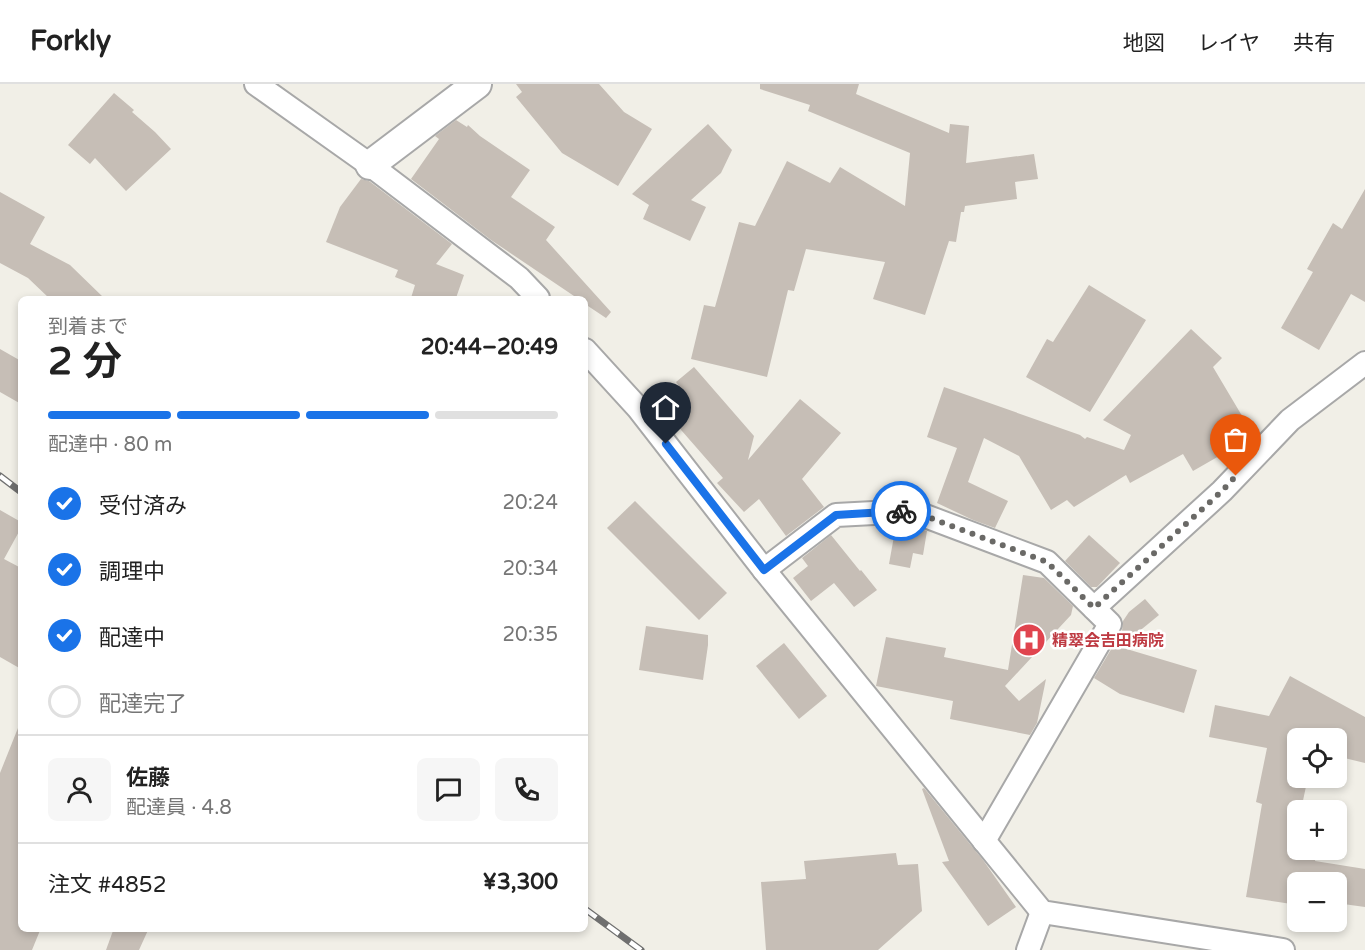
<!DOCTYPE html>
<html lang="ja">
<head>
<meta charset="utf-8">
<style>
  :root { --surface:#fff; --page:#f6f6f6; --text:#222; --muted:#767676; --line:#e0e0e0; --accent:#1a73e8 }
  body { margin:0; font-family:"Varela Round","Noto Sans JP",sans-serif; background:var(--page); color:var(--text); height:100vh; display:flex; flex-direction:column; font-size:22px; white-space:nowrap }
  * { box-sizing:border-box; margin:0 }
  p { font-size:20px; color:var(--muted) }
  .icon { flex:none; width:33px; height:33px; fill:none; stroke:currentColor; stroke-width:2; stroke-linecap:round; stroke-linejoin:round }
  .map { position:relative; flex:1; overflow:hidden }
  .panel { position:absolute; left:18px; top:212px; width:570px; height:636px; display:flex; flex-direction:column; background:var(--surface); border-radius:9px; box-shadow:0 3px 9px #0003 }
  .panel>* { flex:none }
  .fabs { position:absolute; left:1287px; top:644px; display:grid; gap:12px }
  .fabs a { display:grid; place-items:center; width:60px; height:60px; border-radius:9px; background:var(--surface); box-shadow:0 3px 9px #0003; font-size:30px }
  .pin { position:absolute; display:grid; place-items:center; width:51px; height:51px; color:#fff; margin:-62px -26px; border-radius:50% 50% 50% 0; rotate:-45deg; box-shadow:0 0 6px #0007 }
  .pin .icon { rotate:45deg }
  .courier { position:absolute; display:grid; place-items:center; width:60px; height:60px; margin:-30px; border:4px solid #1a73e8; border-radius:50%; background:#fff; color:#222; box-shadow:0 2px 8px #0007 }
  .head em { font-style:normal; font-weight:700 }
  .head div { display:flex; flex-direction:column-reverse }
  .head { display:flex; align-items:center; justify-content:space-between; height:102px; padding:0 30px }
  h1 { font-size:39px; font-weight:700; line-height:45px }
  .bar { display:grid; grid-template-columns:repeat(4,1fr); gap:9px 6px; align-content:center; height:72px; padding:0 30px }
  .bar i { height:8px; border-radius:4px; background:var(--line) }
  .bar .selected { background:var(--accent) }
  .bar p { grid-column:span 4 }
  .line { display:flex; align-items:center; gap:15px; padding:0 30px; border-top:2px solid var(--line) }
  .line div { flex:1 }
  .round { display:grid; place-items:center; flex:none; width:63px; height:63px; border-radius:9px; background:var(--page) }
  ol { padding:0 30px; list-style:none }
  li { display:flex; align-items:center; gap:18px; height:66px }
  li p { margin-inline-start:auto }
  li .icon { padding:6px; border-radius:50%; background:var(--accent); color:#fff; stroke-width:4 }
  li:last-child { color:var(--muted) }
  li i { width:33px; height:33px; border:3px solid var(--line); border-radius:50% }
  header { display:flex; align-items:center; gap:36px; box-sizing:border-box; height:84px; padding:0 30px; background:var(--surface); border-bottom:2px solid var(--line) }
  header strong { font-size:28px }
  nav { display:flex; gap:33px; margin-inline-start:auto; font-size:21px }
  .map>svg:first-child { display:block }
  .building { fill:#c6beb6 }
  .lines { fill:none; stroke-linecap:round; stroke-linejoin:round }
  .minor-casing { stroke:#a8a8a8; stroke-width:26 }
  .tertiary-casing { stroke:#a8a8a8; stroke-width:32 }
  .minor { stroke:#fff; stroke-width:22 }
  .tertiary { stroke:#fff; stroke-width:28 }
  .rail-casing { stroke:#6f6f6f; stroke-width:7 }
  .rail { stroke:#fff; stroke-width:4.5; stroke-dasharray:14; stroke-linecap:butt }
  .done { stroke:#6a6966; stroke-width:6; stroke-dasharray:0 10.8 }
  .route { stroke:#1a73e8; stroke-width:8 }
  .labels { text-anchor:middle; stroke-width:5; stroke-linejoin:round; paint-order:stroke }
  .health-label { font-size:16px; font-weight:bold; fill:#be3a42; stroke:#fff; text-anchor:start }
</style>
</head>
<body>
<header>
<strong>Forkly</strong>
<nav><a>地図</a><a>レイヤ</a><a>共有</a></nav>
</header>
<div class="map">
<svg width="1365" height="866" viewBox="0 0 1365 866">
  <rect width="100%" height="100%" fill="#f1efe7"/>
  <!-- building -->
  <g class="building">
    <polygon points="516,0 599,0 624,28 652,45 618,102 562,69 516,13 522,8"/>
    <polygon points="760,0 859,0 856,10 949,49 950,40 969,42 966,79 1034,70 1038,95 1015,98 1017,115 965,122 964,128 961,128 956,158 949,157 925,231 873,215 885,178 806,165 794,207 788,206 767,293 691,275 704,221 715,223 739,138 755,142 787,77 830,99 840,83 905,122 910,69 808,27 810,21 760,5"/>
    <polygon points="114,9 134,26 132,28 155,48 171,65 126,107 95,74 90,80 68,61"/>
    <polygon points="456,36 467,43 468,41 480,52 530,86 511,113 555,143 546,156 611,228 606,234 585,220 585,214 577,214 491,156 411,95 439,55 435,52"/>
    <polygon points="708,40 732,66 721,89 691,116 706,123 690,157 643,135 649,121 632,110"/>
    <polygon points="361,95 369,97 452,160 436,180 464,191 456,214 411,214 415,201 395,193 398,186 326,158 340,123"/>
    <polygon points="1365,105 1365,218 1351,210 1319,266 1281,244 1313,188 1307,185 1333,139 1342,145"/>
    <polygon points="0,108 45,133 30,160 70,181 104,214 49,214 28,194 0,179"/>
    <polygon points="1089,201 1146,236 1090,328 1026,293 1047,255 1053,258"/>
    <polygon points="1191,245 1222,274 1213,283 1254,352 1193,387 1183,370 1130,399 1126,391 1074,423 1067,416 1051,426 1019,372 984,354 968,398 1008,417 995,444 973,436 937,419 957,364 927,353 944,303 1080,351 1085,355 1087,353 1124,366 1131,351 1103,336"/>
    <polygon points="0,265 21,277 21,320 0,308"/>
    <polygon points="694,283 754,352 748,376 800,315 841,349 802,395 824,423 786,452 759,415 744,428 717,399 723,394 675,339 681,335 664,315 679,302 676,298"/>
    <polygon points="635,417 727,509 699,536 607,444"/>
    <polygon points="0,426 21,438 21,444 4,475 21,484 21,585 0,573"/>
    <polygon points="896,441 910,441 927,447 923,471 913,469 910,484 889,480"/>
    <polygon points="831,451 860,487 861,486 877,506 854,523 834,499 811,517 793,494 808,482 802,474"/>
    <polygon points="1089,451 1120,479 1097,503 1091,503 1065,477"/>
    <polygon points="1023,491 1044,494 1073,522 1071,531 1005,602 1019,617 1046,595 1037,639 1030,651 950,635 953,617 876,602 886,553 946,564 944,573 1008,586"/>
    <polygon points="1145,515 1159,531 1120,563 1197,586 1184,629 1120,610 1094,594 1122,547 1123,537 1129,528"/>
    <polygon points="646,542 708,551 708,561 703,596 639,586"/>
    <polygon points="784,559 827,612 799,635 756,582"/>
    <polygon points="1290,592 1365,633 1365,679 1336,672 1336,654 1298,654 1298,693 1308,693 1301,726 1298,726 1298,744 1293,765 1317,765 1315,777 1365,785 1365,823 1336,819 1336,798 1298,798 1298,821 1246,813 1262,720 1256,718 1267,664 1209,653 1215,621 1269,632"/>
    <polygon points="20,639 21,639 21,844 41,844 32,866 0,866 0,689"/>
    <polygon points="924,704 983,776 1016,823 988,842 942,778 949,777 922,705"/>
    <polygon points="896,769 898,781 918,780 922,827 878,866 766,866 761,798 806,795 804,777"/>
    <polygon points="114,844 149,844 139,866 106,866"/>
  </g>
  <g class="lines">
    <defs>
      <g id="minor">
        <polyline points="256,0 370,81 519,194 538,214"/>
        <polyline points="585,266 638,324 764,486 1042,828 1283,866"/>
        <polyline points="764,486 836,431 912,427 1047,478 1110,540 984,757"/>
        <polyline points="1094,524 1222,407 1290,336 1365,279"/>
        <polyline points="1028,866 1042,828"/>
      </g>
      <polyline id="tertiary" points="370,81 477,0"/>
    </defs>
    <!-- minor casing -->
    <use href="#minor" class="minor-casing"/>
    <!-- tertiary casing -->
    <use href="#tertiary" class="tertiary-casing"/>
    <!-- minor -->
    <use href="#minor" class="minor"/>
    <!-- tertiary -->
    <use href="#tertiary" class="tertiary"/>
    <defs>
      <g id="rail">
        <polyline points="0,392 21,408"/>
        <polyline points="585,825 641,866"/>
      </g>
    </defs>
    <!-- rail casing -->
    <use href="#rail" class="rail-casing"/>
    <!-- rail -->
    <use href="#rail" class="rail"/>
  </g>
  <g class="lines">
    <!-- done -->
    <polyline class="done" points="901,427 912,427 1047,478 1094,524 1222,407 1236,392"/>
    <!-- route -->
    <polyline class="route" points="666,360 764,486 836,431 901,427"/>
  </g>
  <!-- icons -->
  <defs>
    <symbol id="hospital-disc" viewBox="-11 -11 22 22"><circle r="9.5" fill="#e0444e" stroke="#fff"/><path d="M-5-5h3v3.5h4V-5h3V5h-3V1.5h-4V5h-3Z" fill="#fff"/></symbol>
  </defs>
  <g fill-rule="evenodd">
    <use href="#hospital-disc" x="1010" y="537" width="38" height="38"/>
  </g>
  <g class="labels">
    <!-- health labels -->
    <g class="health-label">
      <text x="1052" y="562">精翠会吉田病院</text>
    </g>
  </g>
</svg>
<div class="fabs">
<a><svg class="icon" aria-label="locate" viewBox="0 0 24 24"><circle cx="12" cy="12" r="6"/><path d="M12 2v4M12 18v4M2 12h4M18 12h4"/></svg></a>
<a>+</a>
<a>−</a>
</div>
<div class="pin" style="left:1236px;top:392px;background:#ea580c"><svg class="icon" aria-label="bag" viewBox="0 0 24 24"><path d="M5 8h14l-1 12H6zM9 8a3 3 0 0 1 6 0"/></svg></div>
<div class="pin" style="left:666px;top:360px;background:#1f2937"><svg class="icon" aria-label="home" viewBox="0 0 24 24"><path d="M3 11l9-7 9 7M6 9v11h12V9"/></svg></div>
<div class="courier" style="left:901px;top:427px"><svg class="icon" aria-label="bike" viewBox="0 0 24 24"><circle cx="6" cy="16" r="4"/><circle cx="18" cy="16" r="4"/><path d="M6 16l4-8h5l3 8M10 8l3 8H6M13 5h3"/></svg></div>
<section class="panel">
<div class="head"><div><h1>2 分</h1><p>到着まで</p></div><em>20:44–20:49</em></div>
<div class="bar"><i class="selected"></i><i class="selected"></i><i class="selected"></i><i></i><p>配達中 · 80 m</p></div>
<ol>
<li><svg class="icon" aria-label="check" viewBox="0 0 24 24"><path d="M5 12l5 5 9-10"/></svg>受付済み<p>20:24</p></li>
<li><svg class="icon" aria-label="check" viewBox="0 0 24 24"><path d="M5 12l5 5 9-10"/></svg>調理中<p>20:34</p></li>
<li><svg class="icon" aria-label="check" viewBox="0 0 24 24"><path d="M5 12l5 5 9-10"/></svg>配達中<p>20:35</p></li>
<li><i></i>配達完了</li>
</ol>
<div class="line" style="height:108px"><a class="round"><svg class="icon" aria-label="person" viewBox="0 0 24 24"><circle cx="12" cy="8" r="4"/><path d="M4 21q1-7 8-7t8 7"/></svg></a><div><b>佐藤</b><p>配達員 · 4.8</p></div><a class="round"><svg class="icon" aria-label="chat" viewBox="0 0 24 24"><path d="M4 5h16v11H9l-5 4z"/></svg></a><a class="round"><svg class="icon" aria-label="phone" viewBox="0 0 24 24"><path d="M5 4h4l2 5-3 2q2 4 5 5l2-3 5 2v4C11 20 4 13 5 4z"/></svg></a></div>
<div class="line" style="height:78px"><div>注文 #4852</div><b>¥3,300</b></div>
</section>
</div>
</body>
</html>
